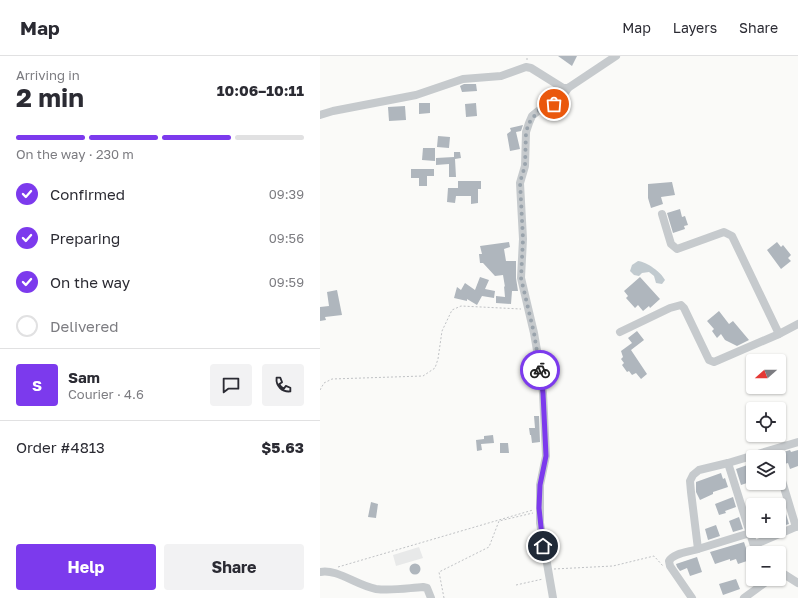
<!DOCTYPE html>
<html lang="en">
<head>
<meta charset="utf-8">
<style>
  :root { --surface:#fff; --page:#f2f2f3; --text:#2b2b33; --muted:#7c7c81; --line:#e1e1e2; --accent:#7c3aed }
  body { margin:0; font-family:"Golos Text",sans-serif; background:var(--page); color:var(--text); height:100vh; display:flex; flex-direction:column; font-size:15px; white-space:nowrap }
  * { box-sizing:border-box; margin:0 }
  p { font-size:13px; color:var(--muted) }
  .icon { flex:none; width:22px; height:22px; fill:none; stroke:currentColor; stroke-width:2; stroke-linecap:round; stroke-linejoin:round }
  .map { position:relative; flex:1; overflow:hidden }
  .panel { display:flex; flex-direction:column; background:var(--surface); width:320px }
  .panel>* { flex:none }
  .needle { width:26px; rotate:249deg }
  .controls { position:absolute; left:426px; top:298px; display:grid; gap:8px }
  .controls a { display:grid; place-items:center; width:40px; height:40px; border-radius:4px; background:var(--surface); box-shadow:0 1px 3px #0004; font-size:20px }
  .pin { position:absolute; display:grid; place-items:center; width:34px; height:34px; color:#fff; margin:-17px; border:2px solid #fff; border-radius:50%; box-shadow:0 1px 4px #0007 }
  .courier { position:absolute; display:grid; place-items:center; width:40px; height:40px; margin:-20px; border:3px solid #7c3aed; border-radius:50%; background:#fff; color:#222; box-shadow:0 1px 5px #0007 }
  .overview em { font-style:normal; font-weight:700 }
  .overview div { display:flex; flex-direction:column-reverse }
  .overview { display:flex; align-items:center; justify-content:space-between; height:68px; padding:0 16px }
  h1 { font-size:26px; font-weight:700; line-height:30px }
  .bar { display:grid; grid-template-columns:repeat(4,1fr); gap:6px 4px; align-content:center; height:48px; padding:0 16px }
  .bar i { height:5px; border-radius:3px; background:var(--line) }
  .bar .current { background:var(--accent) }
  .bar p { grid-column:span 4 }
  .line { display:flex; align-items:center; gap:10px; padding:0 16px; border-top:1px solid var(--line) }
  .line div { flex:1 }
  .round { display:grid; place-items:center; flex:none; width:42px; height:42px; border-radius:4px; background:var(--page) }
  ol { padding:0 16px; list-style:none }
  li { display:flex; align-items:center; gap:12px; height:44px }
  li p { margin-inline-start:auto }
  li .icon { padding:4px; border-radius:50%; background:var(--accent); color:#fff; stroke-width:4 }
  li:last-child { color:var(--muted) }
  li i { width:22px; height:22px; border:2px solid var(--line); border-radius:50% }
  .action { display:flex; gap:8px; margin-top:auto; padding:8px 16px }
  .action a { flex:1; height:46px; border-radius:4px; background:var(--accent); color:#fff; font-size:16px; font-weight:700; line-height:46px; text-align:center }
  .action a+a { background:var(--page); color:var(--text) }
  header { display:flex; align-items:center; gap:24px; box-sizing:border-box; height:56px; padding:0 20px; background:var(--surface); border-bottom:1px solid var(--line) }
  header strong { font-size:19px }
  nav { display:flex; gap:22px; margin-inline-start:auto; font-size:14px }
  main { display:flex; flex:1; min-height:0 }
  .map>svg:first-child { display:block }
  .built { fill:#e8e9e9 }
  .water { fill:#c1cacf }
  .building { fill:#afb6bd }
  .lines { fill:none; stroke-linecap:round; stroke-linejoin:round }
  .path { stroke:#c0c2c5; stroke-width:1; stroke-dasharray:2 2; stroke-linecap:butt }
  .minor { stroke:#c6cacd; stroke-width:8 }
  .done { stroke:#99a3ac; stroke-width:4; stroke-dasharray:0 7.2 }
  .route { stroke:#7c3aed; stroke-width:5 }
</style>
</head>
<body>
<header>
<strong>Map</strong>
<nav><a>Map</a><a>Layers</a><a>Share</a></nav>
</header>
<main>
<section class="panel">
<div class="overview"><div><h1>2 min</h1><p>Arriving in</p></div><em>10:06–10:11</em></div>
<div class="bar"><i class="current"></i><i class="current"></i><i class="current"></i><i></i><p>On the way · 230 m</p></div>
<ol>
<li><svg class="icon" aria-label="check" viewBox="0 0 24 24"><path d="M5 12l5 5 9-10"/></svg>Confirmed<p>09:39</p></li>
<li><svg class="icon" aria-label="check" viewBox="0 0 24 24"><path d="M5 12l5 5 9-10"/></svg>Preparing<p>09:56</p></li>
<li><svg class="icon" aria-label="check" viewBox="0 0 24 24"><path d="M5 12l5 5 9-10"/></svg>On the way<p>09:59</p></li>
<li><i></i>Delivered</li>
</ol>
<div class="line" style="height:72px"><b class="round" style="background:var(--accent);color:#fff">S</b><div><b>Sam</b><p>Courier · 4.6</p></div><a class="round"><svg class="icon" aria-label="chat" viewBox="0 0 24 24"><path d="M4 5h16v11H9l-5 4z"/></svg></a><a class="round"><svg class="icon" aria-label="phone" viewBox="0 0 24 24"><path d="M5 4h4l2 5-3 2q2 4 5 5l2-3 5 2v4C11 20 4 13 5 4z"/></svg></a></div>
<div class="line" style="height:52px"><div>Order #4813</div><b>$5.63</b></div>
<div class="action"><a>Help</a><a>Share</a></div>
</section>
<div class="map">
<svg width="478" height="542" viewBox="0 0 478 542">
  <rect width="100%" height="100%" fill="#fafaf8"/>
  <!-- built -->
  <polygon class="built" points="99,491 103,502 76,510 73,499"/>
  <!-- water -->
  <path class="water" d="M318,205C327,206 341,216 345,224L342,228L336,227L334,220L329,216L322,217L319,220L314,219L310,215L312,209Z"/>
  <!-- building -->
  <g class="building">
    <polygon points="238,0 257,0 252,10"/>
    <polygon points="144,28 156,28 157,35 142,36 140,30"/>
    <polygon points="99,47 110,47 110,57 99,58"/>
    <polygon points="156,47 157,60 146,61 145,48"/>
    <polygon points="85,50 86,64 69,65 68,51"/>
    <polygon points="203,69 201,75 196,76 200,93 190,95 187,78 191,75 190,72"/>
    <polygon points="118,80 130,81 129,92 117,91"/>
    <polygon points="103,92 115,92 115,105 102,104"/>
    <polygon points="134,96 140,96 141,102 135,103 136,121 129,121 129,108 116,109 116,102 134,101"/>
    <polygon points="91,113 114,113 114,120 107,120 107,130 99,130 99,122 91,122"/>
    <polygon points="138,125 161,125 161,133 158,133 158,147 151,148 151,140 136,140 135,147 127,146 128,132 138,132"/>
    <polygon points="352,126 355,139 341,141 343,148 331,152 328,142 328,128"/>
    <polygon points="360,153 362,161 365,160 368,169 364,170 365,173 353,177 347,157"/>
    <polygon points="189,186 190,191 184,193 186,205 196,205 196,222 198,235 192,235 191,248 176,247 176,240 185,241 184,230 185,231 183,219 175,220 163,207 160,207 159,198 162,198 160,190"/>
    <polygon points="457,186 461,191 463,189 471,199 468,202 471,205 461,213 447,194"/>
    <polygon points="160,221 169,224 165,233 175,235 174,242 162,240 157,249 147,243 147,245 134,242 137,231 141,234 145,227 155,234"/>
    <polygon points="320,221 340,243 330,252 329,250 323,255 318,249 315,252 306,242 308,240 304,235"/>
    <polygon points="17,234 22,259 5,261 6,264 0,265 0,251 9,250 7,236"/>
    <polygon points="399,255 409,268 413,265 429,284 417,290 405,284 401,278 397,282 392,275 394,273 387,265"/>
    <polygon points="317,275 324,284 311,294 327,318 321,323 316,317 312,319 309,315 307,316 302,309 304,307 301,303 303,301 301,295 312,287 308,282"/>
    <polygon points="214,360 219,360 220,386 212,387 211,379 210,379 209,372 215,372"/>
    <polygon points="173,379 174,387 161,388 162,394 157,395 156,384 164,383 164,380"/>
    <polygon points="180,387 188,387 189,397 180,397"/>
    <polygon points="470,394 471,396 478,394 478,410 470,413 468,407 461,409 457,398"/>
    <polygon points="433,407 433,425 421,429 416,413"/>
    <polygon points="401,417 403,423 405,422 408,431 393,436 393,438 380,444 376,436 376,426"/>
    <polygon points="413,441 416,451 405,455 406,457 399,459 395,448"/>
    <polygon points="51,446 58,448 56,462 48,461"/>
    <polygon points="463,448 469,468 459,471 459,449"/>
    <polygon points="419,461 423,473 413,476 409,465"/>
    <polygon points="396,469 400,480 388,484 385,473"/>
    <polygon points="424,486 430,504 418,508 416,503 410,505 410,503 395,508 390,496"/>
    <polygon points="377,501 382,516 370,520 367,512 360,515 357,511 356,508"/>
    <circle cx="95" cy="513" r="5.5"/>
    <polygon points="416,523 420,533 403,539 399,528"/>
  </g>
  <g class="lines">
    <!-- path -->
    <g class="path">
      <polyline points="207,4 207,0"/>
      <polyline points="0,334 4,327 12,323 103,320 115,312 118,303 122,275 132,254 141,250 201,253"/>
      <polyline points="18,511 213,454"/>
      <polyline points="234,513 293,510 334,500 343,510"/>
      <polyline points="196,529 223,523"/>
      <polyline points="124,542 119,516 169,491 179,465 213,457"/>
    </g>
    <!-- minor -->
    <g class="minor">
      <polyline points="0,59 13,55 96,39 143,23 181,20 206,11 211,12 243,32 248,32 296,0"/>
      <polyline points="342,158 351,188 357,193 404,176 412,180 459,278"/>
      <polyline points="300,276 350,252 361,249 364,252 389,304 394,306 459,278 478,268"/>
      <polyline points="408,407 435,493"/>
      <polyline points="459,415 476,471"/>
      <polyline points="378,493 430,477"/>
      <polyline points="435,494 435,491 438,487 478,470"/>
      <polyline points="459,515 478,527"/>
      <path d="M0,516C16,512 38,530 56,533C72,535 88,532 103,531L107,532L111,542"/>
      <polyline points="233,542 220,467 220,429 226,400 223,337 218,300 214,277 201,222 203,183 200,127 205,110 206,76 209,67 212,60 218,55 241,43 248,32"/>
      <path d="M372,542L350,510L349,505C353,497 369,496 378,493L371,436L370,425L373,419L379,414L408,407L478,386"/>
      <polyline points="424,542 450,523"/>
    </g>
  </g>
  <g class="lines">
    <!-- done -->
    <polyline class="done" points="220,314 214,277 201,222 203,183 200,126 205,110 206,76 209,67 218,55 234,48"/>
    <!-- route -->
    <polyline class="route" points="220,314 223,337 226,400 220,429 219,452 223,490"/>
  </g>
</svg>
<div class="controls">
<a><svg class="needle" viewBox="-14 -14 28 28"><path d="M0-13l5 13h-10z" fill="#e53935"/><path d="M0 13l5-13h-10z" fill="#7c7c81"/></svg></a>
<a><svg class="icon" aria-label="locate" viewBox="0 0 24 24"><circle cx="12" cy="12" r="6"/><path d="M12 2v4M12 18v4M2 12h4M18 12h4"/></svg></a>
<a><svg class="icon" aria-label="layers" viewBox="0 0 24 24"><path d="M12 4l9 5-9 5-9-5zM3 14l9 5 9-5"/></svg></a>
<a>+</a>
<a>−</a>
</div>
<div class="pin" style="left:234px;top:48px;background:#ea580c"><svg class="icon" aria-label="bag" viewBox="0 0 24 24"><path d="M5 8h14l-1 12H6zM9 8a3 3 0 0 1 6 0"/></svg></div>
<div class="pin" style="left:223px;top:490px;background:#1f2937"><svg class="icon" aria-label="home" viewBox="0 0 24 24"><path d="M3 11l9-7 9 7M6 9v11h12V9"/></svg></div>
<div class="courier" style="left:220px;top:314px"><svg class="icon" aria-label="bike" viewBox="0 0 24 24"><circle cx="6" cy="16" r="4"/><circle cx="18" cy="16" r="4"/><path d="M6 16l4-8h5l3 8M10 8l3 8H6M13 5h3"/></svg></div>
</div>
</main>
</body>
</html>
